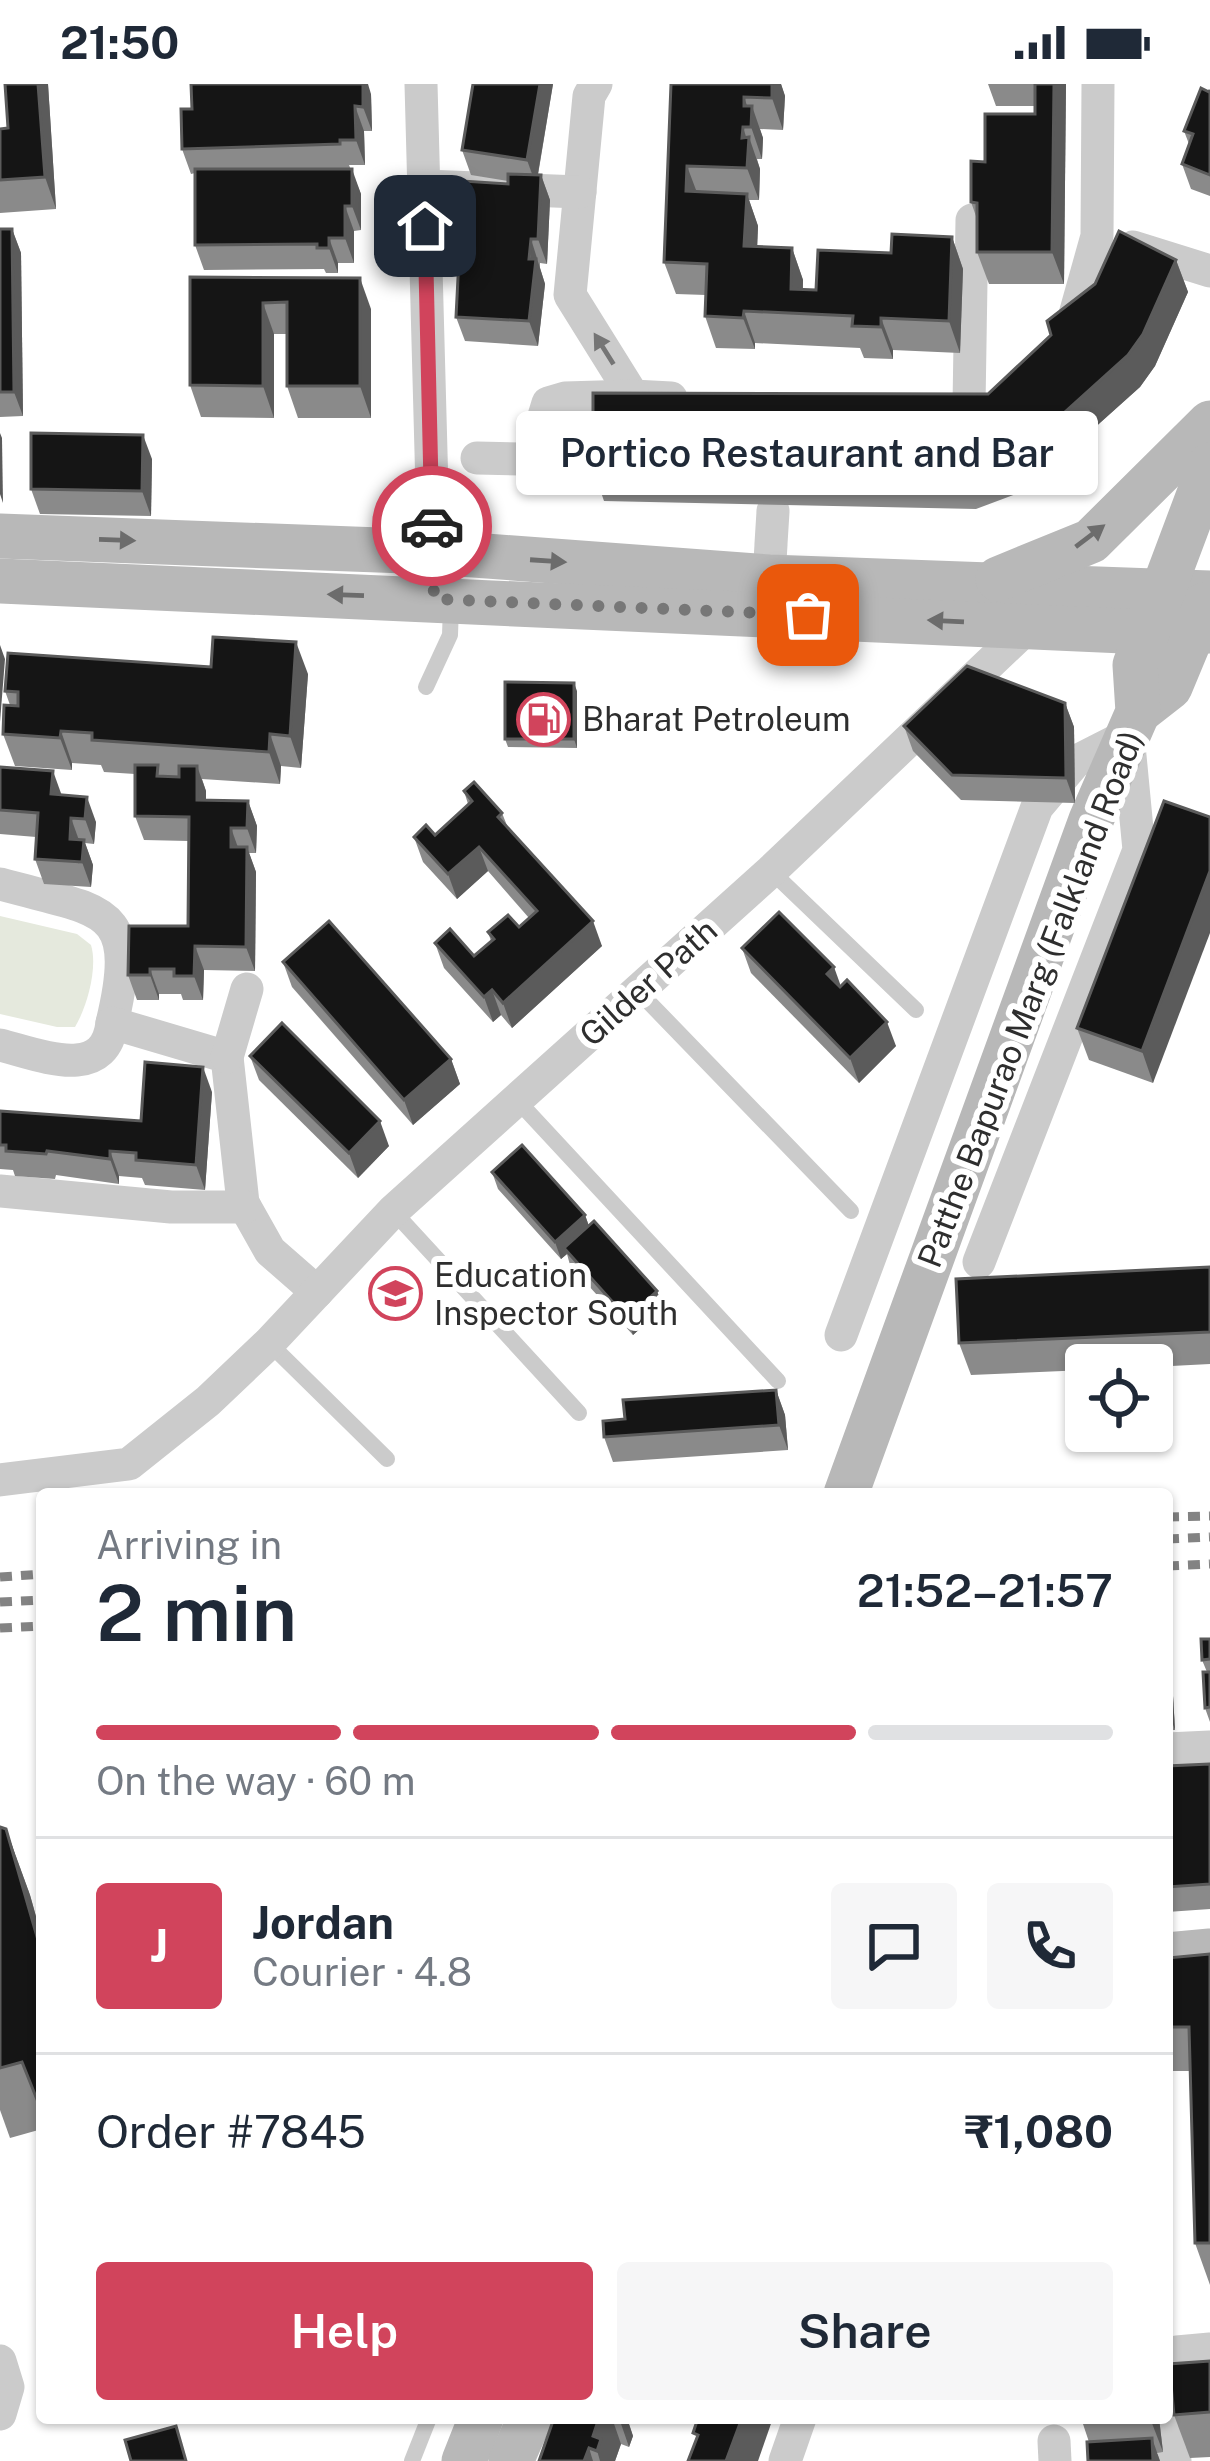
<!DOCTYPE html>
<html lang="en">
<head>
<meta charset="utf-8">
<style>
  :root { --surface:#fff; --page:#f6f6f7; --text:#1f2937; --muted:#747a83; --line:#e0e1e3; --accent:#d1445c }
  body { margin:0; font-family:"Public Sans",sans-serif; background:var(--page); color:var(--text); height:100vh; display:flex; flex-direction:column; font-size:45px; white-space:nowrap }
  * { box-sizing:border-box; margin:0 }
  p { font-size:39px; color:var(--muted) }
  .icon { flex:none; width:66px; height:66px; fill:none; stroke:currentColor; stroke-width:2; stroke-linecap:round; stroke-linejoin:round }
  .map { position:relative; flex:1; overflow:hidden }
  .sheet { position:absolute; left:36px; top:1404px; width:1137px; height:936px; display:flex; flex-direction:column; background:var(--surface); border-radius:12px; box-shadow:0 3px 9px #0004 }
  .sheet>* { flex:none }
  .controls { position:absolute; left:1065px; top:1260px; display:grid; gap:24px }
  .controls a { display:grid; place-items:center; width:108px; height:108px; border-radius:12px; background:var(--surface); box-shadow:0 3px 9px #0004; font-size:60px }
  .pin { position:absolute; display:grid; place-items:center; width:102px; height:102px; color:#fff; margin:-51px; border-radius:24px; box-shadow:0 6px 18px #0006 }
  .courier { position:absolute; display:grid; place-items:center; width:120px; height:120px; margin:-60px; border:9px solid #d1445c; border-radius:50%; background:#fff; color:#222; box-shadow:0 3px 15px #0007 }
  .bubble { position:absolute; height:84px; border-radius:12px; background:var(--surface); box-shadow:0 3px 9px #0004; font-size:39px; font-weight:600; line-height:84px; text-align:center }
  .head em { font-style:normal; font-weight:600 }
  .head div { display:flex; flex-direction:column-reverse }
  .head { display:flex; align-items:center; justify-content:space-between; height:204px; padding:0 60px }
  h1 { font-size:78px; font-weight:600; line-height:90px }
  .bar { display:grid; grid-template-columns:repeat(4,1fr); gap:18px 12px; align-content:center; height:144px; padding:0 60px }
  .bar i { height:15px; border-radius:9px; background:var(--line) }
  .bar .on { background:var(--accent) }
  .bar p { grid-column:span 4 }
  .line { display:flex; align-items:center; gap:30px; padding:0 60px; border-top:3px solid var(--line) }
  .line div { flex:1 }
  .round { display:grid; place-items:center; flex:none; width:126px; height:126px; border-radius:12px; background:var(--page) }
  .cta { display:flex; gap:24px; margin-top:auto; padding:24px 60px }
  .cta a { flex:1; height:138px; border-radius:12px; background:var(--accent); color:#fff; font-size:48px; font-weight:600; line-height:138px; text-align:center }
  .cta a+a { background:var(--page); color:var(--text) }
  .status { display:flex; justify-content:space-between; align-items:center; height:84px; padding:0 60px; background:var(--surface); direction:ltr }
  .status svg { height:33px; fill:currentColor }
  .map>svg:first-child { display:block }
  .green { fill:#e5e9dd }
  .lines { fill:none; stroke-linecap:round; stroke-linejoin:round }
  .lane { stroke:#cbcbcb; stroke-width:16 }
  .street { stroke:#cbcbcb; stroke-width:33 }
  .secondary { stroke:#b8b8b8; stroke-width:45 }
  .rail { stroke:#838383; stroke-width:9; stroke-dasharray:12 9; stroke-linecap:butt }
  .wall { fill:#8a8a8a }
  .shaded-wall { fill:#5b5b5b }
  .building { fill:#151515; stroke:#5b5b5b; stroke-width:3; fill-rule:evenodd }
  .oneway { fill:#757575 }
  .oneway2 { fill:#6c6c6c }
  .done { stroke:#777; stroke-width:12; stroke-dasharray:0 21.6 }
  .route { stroke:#d1445c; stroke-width:15 }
  .labels { text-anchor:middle; stroke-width:12; stroke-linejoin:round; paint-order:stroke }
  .poi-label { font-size:33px; fill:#2e2e2e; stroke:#fff; text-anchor:start }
  .street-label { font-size:33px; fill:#2e2e2e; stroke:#fff }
</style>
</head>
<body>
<div class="status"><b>21:50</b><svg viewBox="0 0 49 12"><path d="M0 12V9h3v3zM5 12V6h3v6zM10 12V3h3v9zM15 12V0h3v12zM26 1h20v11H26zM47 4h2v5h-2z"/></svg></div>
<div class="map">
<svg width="1210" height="2377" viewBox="0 0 1210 2377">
  <rect width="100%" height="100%" fill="#fff"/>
  <!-- green -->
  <path class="green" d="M0,832L77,850L91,861C98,884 87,923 75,943H57L0,930Z"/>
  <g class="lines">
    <!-- lane -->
    <g class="lane">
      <polyline points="426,603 450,551 451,522"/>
      <polyline points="771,787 916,926"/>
      <polyline points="638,907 851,1127"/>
      <polyline points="517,1016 778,1297"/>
      <polyline points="393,1127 579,1329"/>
      <polyline points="269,1259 387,1375"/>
      <polyline points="412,2377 429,2334"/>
    </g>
    <!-- street -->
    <g class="street">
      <polyline points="421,0 435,515"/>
      <polyline points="596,0 589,12 570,211 633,312 671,314"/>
      <polyline points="424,102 580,108"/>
      <polyline points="1133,163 1210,187"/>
      <polyline points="1069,252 1097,152 1098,0"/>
      <polyline points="969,321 972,136"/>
      <polyline points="477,374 521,375 543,362 541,342 548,319 565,314 633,312"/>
      <polyline points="769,493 773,427"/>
      <path d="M0,800C101,828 141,819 112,939"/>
      <path d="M0,961C40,971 105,999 112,939L227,973L243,1119L270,1167L317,1208"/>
      <polyline points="227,973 247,905"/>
      <polyline points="0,1107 171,1123 245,1123"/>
      <polyline points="841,1251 1037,723 1075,678 1128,651 1139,766 979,1178"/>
      <polyline points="0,1396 129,1380 208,1317 269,1259 393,1127 771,787 1031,540"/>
      <polyline points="1167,1665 1210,1663"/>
      <polyline points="0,2277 8,2303 0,2330"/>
      <polyline points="1167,2278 1177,2268 1210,2265"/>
      <polyline points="1167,2297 1175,2377"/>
      <polyline points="1054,2357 1055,2377"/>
      <polyline points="785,2377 800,2334"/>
    </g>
    <!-- secondary -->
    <g class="secondary">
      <polyline points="0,452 433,468 769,493 1210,509"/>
      <polyline points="998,495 1091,457 1210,339"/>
      <polyline points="0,497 1146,548 1210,547"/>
      <polyline points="1138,628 1170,603 1204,521"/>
      <polyline points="846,1410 1091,736 1138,628 1135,581 1210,381"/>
      <polyline points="1167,1871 1210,1867"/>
      <polyline points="464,2377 481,2334"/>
      <polyline points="511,2377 530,2334"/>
    </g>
    <!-- rail -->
    <g class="rail">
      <polyline points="1167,1433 1210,1432"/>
      <polyline points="1167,1455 1210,1453"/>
      <polyline points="1167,1482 1210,1480"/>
      <polyline points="0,1493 42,1490"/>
      <polyline points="0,1518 42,1516"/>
      <polyline points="0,1544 42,1542"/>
    </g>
  </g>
  <!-- wall -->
  <g class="wall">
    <polygon points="48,0 56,125 0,129 0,45 8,44"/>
    <polygon points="553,0 538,91 541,91 550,116 547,180 540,179 540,184 545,200 538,262 465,257 456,233 508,97 471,91 462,66"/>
    <polygon points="671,0 781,0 785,12 783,46 760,45 763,54 762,75 757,75 760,85 759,116 749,116 758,142 757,162 792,164 803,196 803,206 816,206 891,169 952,153 963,185 960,269 893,266 893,275 864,274 860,264 755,259 755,265 716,264 705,232 706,211 676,210 664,178"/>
    <polygon points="988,0 1066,0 1064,200 989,200 977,168 977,135 971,118 985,78 1035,30 1035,22 996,22"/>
    <polygon points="1210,6 1210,112 1191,105 1182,80 1189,60 1184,47"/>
    <polygon points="371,10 372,47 364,47 365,81 349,81 361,110 361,146 354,147 354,179 338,179 338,189 326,189 324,185 204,186 195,161 195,89 191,90 182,65 192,25"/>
    <polygon points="0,145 12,145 21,169 23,332 0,333"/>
    <polygon points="1176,176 1188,208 1155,282 1140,303 1024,407 976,425 604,417 593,385 593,309 988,310"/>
    <polygon points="190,193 371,225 371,334 298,334 287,302 287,250 274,250 274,334 201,333 190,301"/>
    <polygon points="152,375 151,432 40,430 31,405"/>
    <polygon points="308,590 301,684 281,682 280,700 202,695 206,707 206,716 248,717 257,742 256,769 249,769 256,788 255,887 204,886 203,916 183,916 181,910 159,910 159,916 137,916 128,891 188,842 189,757 144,756 135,732 135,690 104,688 101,681 72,679 72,686 15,682 3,650 10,621 5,607"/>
    <polygon points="577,607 577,664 508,663 505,655"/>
    <polygon points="1065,619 1074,643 1075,719 961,716 913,667 904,642"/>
    <polygon points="0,683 61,711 96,738 94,760 85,759 93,781 91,803 44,800 35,775 36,753 0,750"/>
    <polygon points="464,707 502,729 508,744 602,862 512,944 501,931 493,938 444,884 435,859 474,872 491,857 488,848 519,843 529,834 488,787 457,815 423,778 414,753 435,751 468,720"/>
    <polygon points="1210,733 1153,999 1089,976 1077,944"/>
    <polygon points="742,864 841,902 896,962 859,999 751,889"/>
    <polygon points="283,878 451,975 460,1000 413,1041 292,903"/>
    <polygon points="250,972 389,1062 358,1094 259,996"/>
    <polygon points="212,1008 205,1106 145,1101 142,1094 119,1092 119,1100 56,1091 55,1095 15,1092 13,1086 0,1085 0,1027 141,1037"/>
    <polygon points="492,1088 585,1131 589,1142 657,1207 663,1224 633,1251 570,1181 567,1170 561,1175 498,1105"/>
    <polygon points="1210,1183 1210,1280 1152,1283 1152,1281 1086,1281 1086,1286 971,1291 959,1259"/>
    <polygon points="776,1306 785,1331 788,1366 613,1378 604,1353 625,1335"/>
    <polygon points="1210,1555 1210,1638 1205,1624 1207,1588 1202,1576"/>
    <polygon points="1167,1567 1171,1578 1175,1646 1167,1646"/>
    <polygon points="1210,1680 1210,1825 1167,1828 1167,1682"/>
    <polygon points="0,1743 6,1745 30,1811 42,1854 42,2045 10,2054 0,2026"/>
    <polygon points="1210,1870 1210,2201 1195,2159 1190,1987 1167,1987 1167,1874"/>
    <polygon points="1210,2277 1210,2373 1190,2374 1174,2331"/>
    <polygon points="554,2334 629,2334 628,2337 633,2352 629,2363 621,2360 615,2377 539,2377"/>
    <polygon points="1081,2334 1159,2334 1163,2368 1157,2369 1160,2377 1088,2377 1089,2358"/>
  </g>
  <!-- shaded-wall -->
  <g class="shaded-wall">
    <polygon points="38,0 48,0 56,125 45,93"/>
    <polygon points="363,0 368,0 371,10 372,47 363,23"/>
    <polygon points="540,0 553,0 536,101 527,76"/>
    <polygon points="772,0 781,0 785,12 783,46 772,14"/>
    <polygon points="1054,0 1066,0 1064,200 1052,168"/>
    <polygon points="744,13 751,33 752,22 763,54 762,75 744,22"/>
    <polygon points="355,22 364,47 365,81 356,56"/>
    <polygon points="743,43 748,59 749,53 760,85 759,116 747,84 742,54"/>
    <polygon points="687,82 699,114 686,107"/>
    <polygon points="352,85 361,110 361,146 352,122"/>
    <polygon points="541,91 550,116 547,180 538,155"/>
    <polygon points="747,110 758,142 756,194 744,162"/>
    <polygon points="345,122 354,147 354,179 345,154"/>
    <polygon points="12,145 21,169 23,332 14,308"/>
    <polygon points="952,153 963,185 960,269 949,237"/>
    <polygon points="329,154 338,179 338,189 329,164"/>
    <polygon points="531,155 545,200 538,262 529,237"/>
    <polygon points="792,164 803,196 802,230 791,205"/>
    <polygon points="1176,176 1188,208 1155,282 1140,303 1024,407 1012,376"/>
    <polygon points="360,194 371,225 371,334 360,302"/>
    <polygon points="263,219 274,250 274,334 263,302"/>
    <polygon points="744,227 755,259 755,265 743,234"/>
    <polygon points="881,234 893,266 893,275 881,243"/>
    <polygon points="743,335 755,367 742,362"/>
    <polygon points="0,349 2,354 3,419 0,410"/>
    <polygon points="143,351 152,375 151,432 142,407"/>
    <polygon points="296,558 308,590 301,684 290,652"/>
    <polygon points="0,561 5,575 0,638"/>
    <polygon points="574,599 577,607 577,664 574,655"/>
    <polygon points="1065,619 1074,643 1075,719 1066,694"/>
    <polygon points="61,647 72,679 72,686 60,654"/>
    <polygon points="270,650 281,682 280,700 269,668"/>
    <polygon points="197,682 206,707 206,741 197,716"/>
    <polygon points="53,687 62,712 51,710"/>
    <polygon points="87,713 96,738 94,760 85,735"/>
    <polygon points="248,717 257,742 256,769 247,744"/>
    <polygon points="71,734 80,759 79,780 70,755"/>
    <polygon points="231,744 240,769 231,763"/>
    <polygon points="84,756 93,781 91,803 82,778"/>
    <polygon points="247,763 256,788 255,887 246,863"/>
    <polygon points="479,763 488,787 457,815 448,790"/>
    <polygon points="1210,787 1210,849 1153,999 1142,967"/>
    <polygon points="593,837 602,862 512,944 503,919"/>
    <polygon points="195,862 204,886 203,916 194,892"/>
    <polygon points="834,883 843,908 827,890"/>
    <polygon points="150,885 159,910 159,916 150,891"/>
    <polygon points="492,906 501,931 493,938 484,913"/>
    <polygon points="887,938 896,962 859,999 850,974"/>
    <polygon points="451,975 460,1000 413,1041 404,1016"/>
    <polygon points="203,983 212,1008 205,1106 196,1081"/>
    <polygon points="380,1037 389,1062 358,1094 349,1069"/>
    <polygon points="110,1067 119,1092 119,1100 110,1075"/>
    <polygon points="585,1131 591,1148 564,1164 567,1170 561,1175 555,1158"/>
    <polygon points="657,1207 663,1224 633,1251 627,1234"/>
    <polygon points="776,1306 785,1331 788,1366 779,1341"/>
    <polygon points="1167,1567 1171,1578 1175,1646 1167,1624"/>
    <polygon points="6,1745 30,1811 42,1854 42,1870"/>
    <polygon points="1167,2090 1169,2149 1167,2144"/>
    <polygon points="599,2334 612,2334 621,2360 615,2377 600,2377 593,2352"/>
    <polygon points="619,2334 629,2334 628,2337 633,2352 629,2363"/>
    <polygon points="742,2334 773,2334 758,2377 726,2377"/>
    <polygon points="1150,2334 1159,2334 1163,2368"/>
    <polygon points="1152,2354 1160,2377 1153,2377"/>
    <polygon points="589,2364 593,2377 584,2377"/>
  </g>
  <!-- building -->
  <g class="building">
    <polygon points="5,0 38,0 45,93 0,96 0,45 8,44"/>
    <polygon points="191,0 363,0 363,23 355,22 356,56 340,56 340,60 182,65 181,25 192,25"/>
    <polygon points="473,0 540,0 527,76 462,66"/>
    <polygon points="671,0 772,0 772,14 744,13 744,22 752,22 751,43 743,43 742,54 749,53 747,84 687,82 686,107 747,110 744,162 792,164 791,205 816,206 818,166 891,169 892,150 952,153 949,237 881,234 881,243 852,242 853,232 744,227 743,234 705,232 707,180 664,178"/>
    <polygon points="1035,0 1054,0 1052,168 977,168 977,119 971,118 971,77 985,78 985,30 1035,30"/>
    <polygon points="1201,4 1209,8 1210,6 1210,91 1182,80 1193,50 1184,47"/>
    <polygon points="195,85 352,85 352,122 345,122 345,154 329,154 329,164 317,164 317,160 195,161"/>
    <polygon points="508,90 541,91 538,155 531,155 529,175 536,175 529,237 456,233 463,97 508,100"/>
    <polygon points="0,145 12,145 14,308 0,308"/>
    <path d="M1119,147L1176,176L1143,250L1128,271L1012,376L965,393L593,385V309L988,310L1051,251L1047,237L1095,200ZM743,335L771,337L770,362H742Z"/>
    <polygon points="190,193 360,194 360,302 287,302 287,218 263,219 263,302 190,301"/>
    <polygon points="31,349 143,351 142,407 31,405"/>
    <polygon points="213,553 296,558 290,652 270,650 269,668 92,656 92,649 61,647 60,654 3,650 4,621 18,622 18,608 5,607 8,569 211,583"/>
    <polygon points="967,582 1065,619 1066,694 952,691 904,642"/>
    <polygon points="505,598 574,599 574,655 505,655"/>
    <polygon points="135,681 158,681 157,692 179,693 179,682 197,682 197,716 248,717 247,744 231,744 231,763 247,763 246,863 195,862 194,892 174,892 174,885 150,885 150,891 128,891 129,842 188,842 189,733 135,732"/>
    <polygon points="0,683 53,687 51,710 87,713 85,735 71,734 70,755 84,756 82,778 35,775 38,729 0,726"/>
    <polygon points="474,698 502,729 498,733 593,837 503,919 492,906 484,913 435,859 450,845 474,872 494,855 488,848 508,831 519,843 537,827 479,763 448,790 414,753 426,741 435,751 472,717 464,707"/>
    <polygon points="1164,717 1210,733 1210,787 1142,967 1077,944"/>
    <polygon points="779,828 834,883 827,890 840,903 847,896 887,938 850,974 742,864"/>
    <polygon points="329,837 451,975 404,1016 283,878"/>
    <polygon points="282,939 380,1037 349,1069 250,972"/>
    <polygon points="145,978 203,983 196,1081 136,1076 136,1069 110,1067 110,1075 47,1067 46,1070 6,1067 6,1061 0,1061 0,1027 141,1037"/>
    <polygon points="522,1061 585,1131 555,1158 492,1088"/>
    <polygon points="594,1137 657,1207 627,1234 564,1164"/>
    <polygon points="1210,1183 1210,1248 959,1259 956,1195"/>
    <polygon points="776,1306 779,1341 604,1353 603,1337 625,1335 623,1316"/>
    <polygon points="1201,1555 1210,1555 1210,1575 1202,1576"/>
    <polygon points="1203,1588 1210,1588 1210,1623 1205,1624"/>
    <polygon points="1210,1680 1210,1800 1167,1803 1167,1682"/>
    <polygon points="0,1743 6,1745 42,1870 42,2028 22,1978 0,1984"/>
    <polygon points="1210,1870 1210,2159 1195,2159 1189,1943 1167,1943 1167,1874"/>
    <polygon points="1210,2277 1210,2328 1174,2331 1169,2280"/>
    <polygon points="554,2334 599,2334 593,2352 601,2355 597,2367 589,2364 584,2377 539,2377"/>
    <polygon points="698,2334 706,2336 707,2334 742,2334 726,2377 688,2377 698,2351 693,2349"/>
    <polygon points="176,2342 186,2377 131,2377 125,2356"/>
    <polygon points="1152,2354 1153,2377 1088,2377 1087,2358"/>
  </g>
  <!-- one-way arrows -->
  <defs><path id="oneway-solid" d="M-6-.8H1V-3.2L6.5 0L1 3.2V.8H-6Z" transform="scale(3)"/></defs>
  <use class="oneway" href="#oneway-solid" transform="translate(604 265) rotate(-122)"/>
  <g class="oneway2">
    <use href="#oneway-solid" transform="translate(1090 452) rotate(-37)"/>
    <use href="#oneway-solid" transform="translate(117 456) rotate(2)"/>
    <use href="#oneway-solid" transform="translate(548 477) rotate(4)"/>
    <use href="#oneway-solid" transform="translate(346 511) rotate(-178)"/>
    <use href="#oneway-solid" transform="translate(946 537) rotate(-177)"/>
  </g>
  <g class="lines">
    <!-- done -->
    <polyline class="done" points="432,442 434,515 808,531"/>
    <!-- route -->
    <polyline class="route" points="425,142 432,442"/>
  </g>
  <!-- icons -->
  <defs>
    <symbol id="fuel-ring" viewBox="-11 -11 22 22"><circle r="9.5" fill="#fff" stroke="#d1445c" stroke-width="1.5"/><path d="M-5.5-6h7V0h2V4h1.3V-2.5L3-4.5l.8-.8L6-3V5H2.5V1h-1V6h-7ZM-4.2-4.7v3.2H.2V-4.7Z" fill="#d1445c"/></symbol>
    <symbol id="school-ring" viewBox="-11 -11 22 22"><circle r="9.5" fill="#fff" stroke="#d1445c" stroke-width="1.5"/><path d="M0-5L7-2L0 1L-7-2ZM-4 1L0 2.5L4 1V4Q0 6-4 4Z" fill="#d1445c"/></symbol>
  </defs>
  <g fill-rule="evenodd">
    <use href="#fuel-ring" x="514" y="606" width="59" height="59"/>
    <use href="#school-ring" x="366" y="1180" width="59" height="59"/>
  </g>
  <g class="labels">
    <!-- poi labels -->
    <g class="poi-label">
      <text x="582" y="647">Bharat Petroleum</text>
      <text x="434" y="1203">Education<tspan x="434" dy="38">Inspector South</tspan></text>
    </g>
    <!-- street labels -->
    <g class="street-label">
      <text transform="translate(648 898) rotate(-42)" y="12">Gilder Path</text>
      <text transform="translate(1030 915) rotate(-69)" y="12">Patthe Bapurao Marg (Falkland Road)</text>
    </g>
  </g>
</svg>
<div class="controls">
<a><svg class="icon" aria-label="locate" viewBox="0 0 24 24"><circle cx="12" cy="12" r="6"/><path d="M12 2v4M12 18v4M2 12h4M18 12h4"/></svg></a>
</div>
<div class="pin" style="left:808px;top:531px;background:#ea580c"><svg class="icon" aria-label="bag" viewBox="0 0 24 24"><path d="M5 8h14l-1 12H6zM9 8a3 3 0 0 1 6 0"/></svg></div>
<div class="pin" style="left:425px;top:142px;background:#1f2937"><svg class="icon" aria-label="home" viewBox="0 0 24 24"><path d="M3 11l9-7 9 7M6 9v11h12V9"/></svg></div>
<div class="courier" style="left:432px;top:442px"><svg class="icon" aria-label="car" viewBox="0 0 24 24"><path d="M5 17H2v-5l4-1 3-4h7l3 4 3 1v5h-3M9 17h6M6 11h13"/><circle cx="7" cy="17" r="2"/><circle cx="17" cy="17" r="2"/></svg></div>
<div class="bubble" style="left:516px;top:327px;width:582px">Portico Restaurant and Bar</div>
<section class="sheet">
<div class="head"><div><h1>2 min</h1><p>Arriving in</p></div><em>21:52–21:57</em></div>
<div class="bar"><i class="on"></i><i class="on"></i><i class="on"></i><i></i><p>On the way · 60 m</p></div>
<div class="line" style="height:216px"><b class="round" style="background:var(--accent);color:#fff">J</b><div><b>Jordan</b><p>Courier · 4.8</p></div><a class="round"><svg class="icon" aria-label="chat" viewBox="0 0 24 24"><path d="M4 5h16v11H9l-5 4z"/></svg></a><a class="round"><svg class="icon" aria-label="phone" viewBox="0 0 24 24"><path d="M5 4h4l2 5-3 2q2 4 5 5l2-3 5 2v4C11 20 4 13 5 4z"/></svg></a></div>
<div class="line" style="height:156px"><div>Order #7845</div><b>₹1,080</b></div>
<div class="cta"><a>Help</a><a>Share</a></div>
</section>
</div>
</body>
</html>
